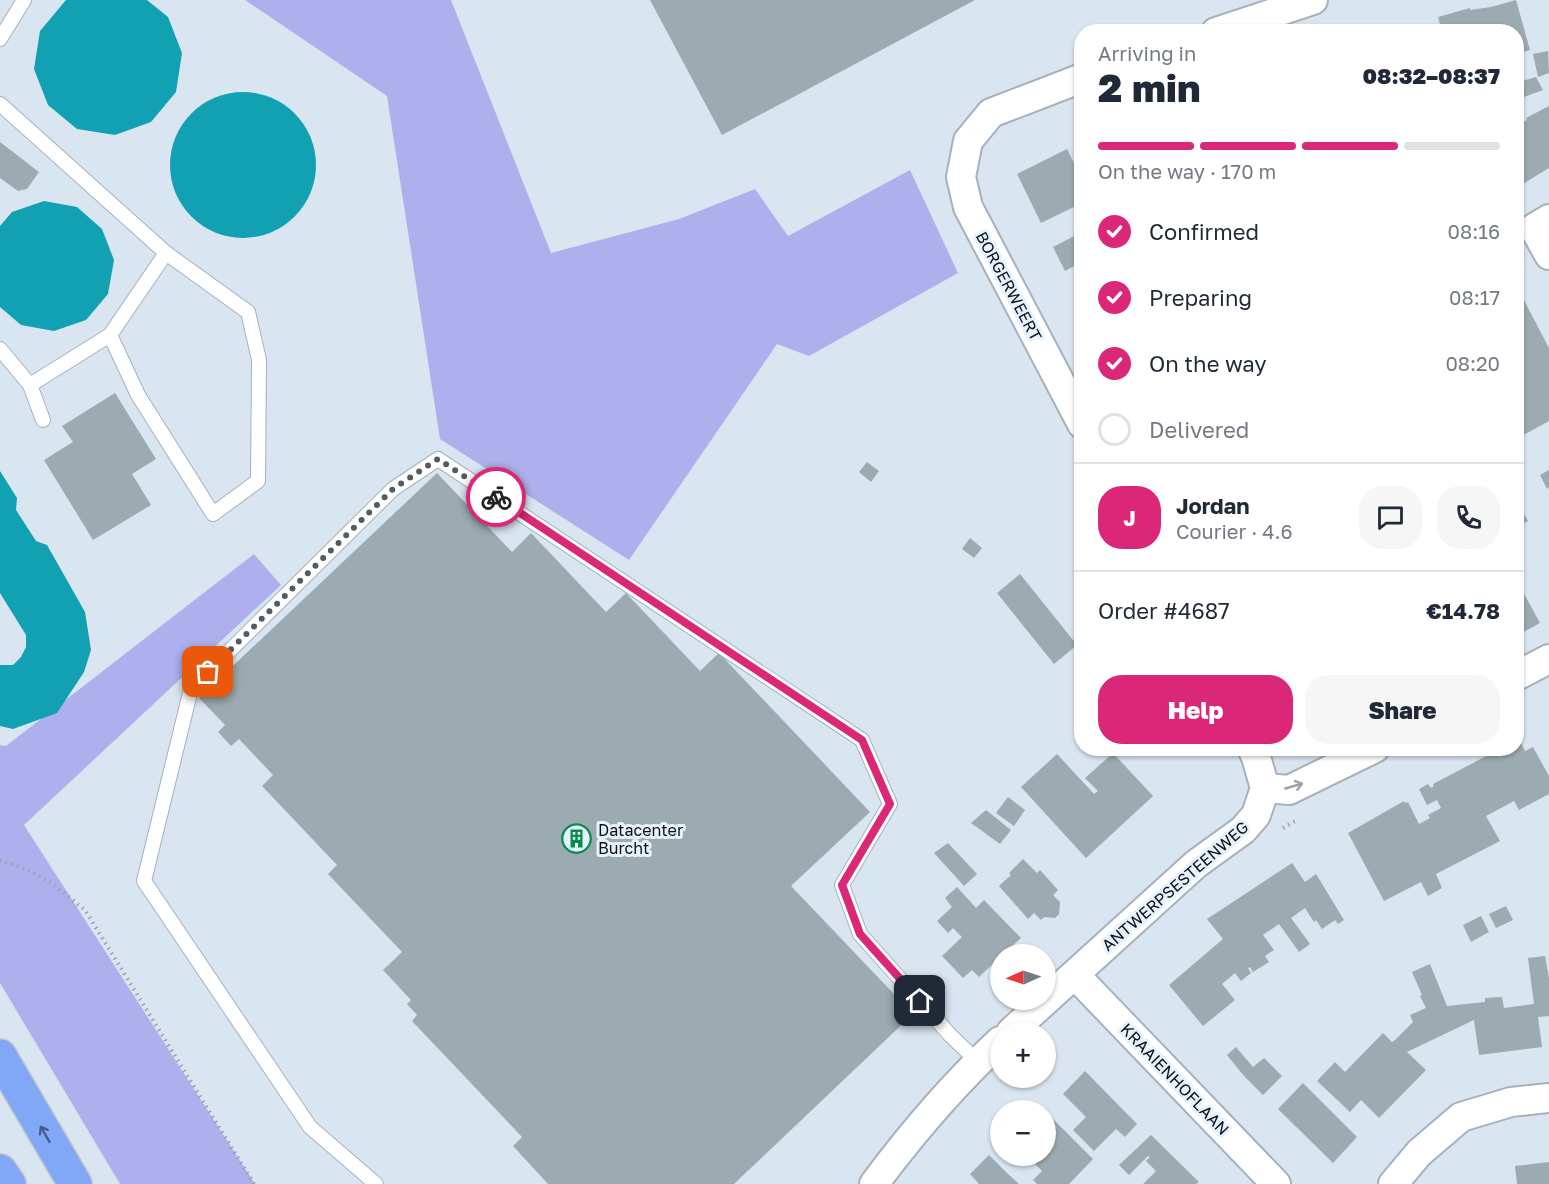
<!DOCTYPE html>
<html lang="en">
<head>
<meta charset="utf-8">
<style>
  :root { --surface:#fff; --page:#f6f6f7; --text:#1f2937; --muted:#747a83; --line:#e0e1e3; --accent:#db2777 }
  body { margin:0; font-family:"Golos Text",sans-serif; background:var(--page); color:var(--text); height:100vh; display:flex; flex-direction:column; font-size:22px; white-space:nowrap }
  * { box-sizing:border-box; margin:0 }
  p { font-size:20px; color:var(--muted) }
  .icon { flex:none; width:33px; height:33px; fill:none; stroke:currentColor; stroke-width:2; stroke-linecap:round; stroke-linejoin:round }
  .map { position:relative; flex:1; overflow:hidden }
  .drawer { position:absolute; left:1074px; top:24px; width:450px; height:732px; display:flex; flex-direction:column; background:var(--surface); border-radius:24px; box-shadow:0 2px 4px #0004 }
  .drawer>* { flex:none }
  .needle { width:39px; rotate:267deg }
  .controls { position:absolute; left:990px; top:944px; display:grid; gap:12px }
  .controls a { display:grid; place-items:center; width:66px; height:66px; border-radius:50%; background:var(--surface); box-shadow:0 2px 4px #0004; font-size:30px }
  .pin { position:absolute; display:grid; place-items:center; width:51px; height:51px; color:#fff; margin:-26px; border-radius:12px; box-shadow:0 3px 9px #0006 }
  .courier { position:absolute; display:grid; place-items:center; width:60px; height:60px; margin:-30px; border:4px solid #db2777; border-radius:50%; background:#fff; color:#222; box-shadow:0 2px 8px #0007 }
  .head em { font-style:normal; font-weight:800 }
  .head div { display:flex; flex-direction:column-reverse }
  .head { display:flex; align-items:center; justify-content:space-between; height:102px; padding:0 24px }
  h1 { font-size:39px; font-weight:800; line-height:45px }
  .bar { display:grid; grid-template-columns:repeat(4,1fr); gap:9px 6px; align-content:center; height:72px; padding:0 24px }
  .bar i { height:8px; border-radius:4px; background:var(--line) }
  .bar .active { background:var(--accent) }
  .bar p { grid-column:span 4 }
  .line { display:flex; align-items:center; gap:15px; padding:0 24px; border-top:2px solid var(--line) }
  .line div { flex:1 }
  .round { display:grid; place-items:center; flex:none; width:63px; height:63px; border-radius:24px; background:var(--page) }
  ol { padding:0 24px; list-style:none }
  li { display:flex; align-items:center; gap:18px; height:66px }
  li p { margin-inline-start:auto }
  li .icon { padding:6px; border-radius:50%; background:var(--accent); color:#fff; stroke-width:4 }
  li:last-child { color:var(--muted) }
  li i { width:33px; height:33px; border:3px solid var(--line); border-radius:50% }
  .cta { display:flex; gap:12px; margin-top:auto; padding:12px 24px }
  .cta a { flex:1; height:69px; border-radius:24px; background:var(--accent); color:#fff; font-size:24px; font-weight:800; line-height:69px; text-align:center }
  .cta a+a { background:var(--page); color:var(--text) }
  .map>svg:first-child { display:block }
  .green { fill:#adb0ec }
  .water { fill:#11a1b2 }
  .building { fill:#9cabb1 }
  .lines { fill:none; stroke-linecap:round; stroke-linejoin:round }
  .lane-casing { stroke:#a6b1bb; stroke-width:16 }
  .street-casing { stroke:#a6b1bb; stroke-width:32 }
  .highway-casing { stroke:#c5c6c7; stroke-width:36 }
  .path { stroke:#99a2ab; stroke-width:4; stroke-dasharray:1.5 4.5; stroke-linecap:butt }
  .lane { stroke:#fff; stroke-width:14 }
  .street { stroke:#fff; stroke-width:28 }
  .highway { stroke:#80a8f7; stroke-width:33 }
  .oneway { stroke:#9fa0a1 }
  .oneway2 { stroke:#475c86 }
  .done { stroke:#555b62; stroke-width:6; stroke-dasharray:0 10.8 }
  .route { stroke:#db2777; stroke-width:8 }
  .labels { text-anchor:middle; stroke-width:6; stroke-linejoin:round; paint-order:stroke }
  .street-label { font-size:16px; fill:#0e1115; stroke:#e6f2fd }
  .poi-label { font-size:16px; fill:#0e1115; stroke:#e6f2fd; text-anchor:start }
</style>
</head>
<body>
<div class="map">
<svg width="1549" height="1184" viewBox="0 0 1549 1184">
  <rect width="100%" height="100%" fill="#d9e5f0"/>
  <!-- green -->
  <g class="green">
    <polygon points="245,0 451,0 551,253 679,219 755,189 788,236 910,170 958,273 809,356 777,344 629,560 440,439 387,96"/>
    <polygon points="254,554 281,585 24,825 255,1184 120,1184 0,983 0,745 6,746"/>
  </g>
  <!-- water -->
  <g class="water">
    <polygon points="66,0 147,0 168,17 182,53 176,92 151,122 115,135 77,129 48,105 34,69 40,31"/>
    <circle cx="243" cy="165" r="73"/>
    <polygon points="44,201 77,207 102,229 114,260 108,294 86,320 54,331 21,325 0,307 0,226 12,212"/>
    <polygon points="0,471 17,498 16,510 36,541 47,545 85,612 91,650 84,672 57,713 13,729 0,726 0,665 13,665 21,657 26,647 26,635 0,593"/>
  </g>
  <!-- building -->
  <g class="building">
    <polygon points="650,0 975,0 722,135"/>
    <polygon points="1516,0 1530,50 1516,54 1516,32 1442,32 1438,17 1470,8 1470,10 1491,7"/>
    <polygon points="1548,51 1549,73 1538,77 1533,54"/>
    <polygon points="1536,77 1543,90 1516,100 1516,83"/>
    <polygon points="1549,106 1549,168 1516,188 1516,126 1527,120 1526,118"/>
    <polygon points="0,142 39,172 27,189 18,191 0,178"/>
    <polygon points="1067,149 1080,175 1075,177 1082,189 1082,203 1041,223 1017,174"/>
    <polygon points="1082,232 1082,262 1065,271 1053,247"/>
    <polygon points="1516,285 1549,348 1549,421 1516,439"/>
    <polygon points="115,393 156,459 132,474 151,505 93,540 44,460 73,442 62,426"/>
    <polygon points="867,462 879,471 871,482 859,472"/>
    <polygon points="1549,470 1549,487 1547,489 1540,475"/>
    <polygon points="437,473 512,552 531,533 606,612 626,593 700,671 719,653 870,812 791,886 913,1014 734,1184 548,1184 513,1146 522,1137 412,1021 417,1015 407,1004 411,1000 383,970 402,952 328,874 337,865 262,786 273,775 239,739 231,746 218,732 225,725 199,698"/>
    <polygon points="1516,500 1528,521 1516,527"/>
    <polygon points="970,538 982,548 974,558 962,549"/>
    <polygon points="1020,574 1077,645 1054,664 997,593"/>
    <polygon points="1516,579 1540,623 1516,636"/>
    <polygon points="1520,741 1525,751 1533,747 1549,776 1549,794 1519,810 1514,801 1486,816 1500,841 1436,874 1442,888 1428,896 1421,882 1384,901 1348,833 1404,801 1405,803 1408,802 1419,824 1430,818 1428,815 1441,808 1437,800 1427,805 1419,789 1428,784 1431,788 1434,786 1433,784 1490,754 1491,756 1505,748 1516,748 1516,743"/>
    <polygon points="1113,753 1153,796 1086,858 1021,787 1057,754 1094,794 1098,791 1085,778"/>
    <polygon points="1008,797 1025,810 1014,826 996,813"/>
    <polygon points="986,810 1011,830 1000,844 971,823"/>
    <polygon points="948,843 977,874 964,886 934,853"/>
    <polygon points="1023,859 1037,873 1040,870 1058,890 1053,895 1060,902 1059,914 1055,918 1044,917 1041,920 1034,913 1028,919 999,886 1011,875 1009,873"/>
    <polygon points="1292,863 1305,882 1316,874 1344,920 1338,924 1335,920 1322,929 1316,920 1314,922 1305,908 1291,918 1310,944 1299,952 1279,924 1263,935 1274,950 1265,956 1269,962 1253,972 1250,967 1248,968 1251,973 1241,981 1235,973 1222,984 1235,1000 1203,1026 1169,985 1223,939 1207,919"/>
    <polygon points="957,887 976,908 984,900 1021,938 1004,954 1000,954 1000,957 979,977 972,970 963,978 942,956 962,937 953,928 948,933 937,921 952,907 945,898"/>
    <polygon points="1506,906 1513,920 1496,928 1489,914"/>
    <polygon points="1481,916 1489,932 1471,942 1463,925"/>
    <polygon points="1545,956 1549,978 1549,1016 1538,1017 1542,1047 1479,1055 1474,1020 1407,1052 1426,1070 1379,1118 1361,1100 1350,1112 1317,1081 1335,1062 1345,1072 1383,1033 1392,1042 1395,1040 1413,1022 1410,1015 1426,1008 1420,996 1422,995 1412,972 1430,964 1447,1006 1485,1002 1485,998 1502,997 1504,1008 1534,1004 1528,958"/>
    <polygon points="1236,1047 1253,1067 1264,1058 1282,1076 1263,1095 1244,1076 1227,1055"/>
    <polygon points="1085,1071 1137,1124 1125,1137 1116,1129 1094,1151 1073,1130 1086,1117 1063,1094"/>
    <polygon points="1303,1083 1357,1137 1333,1163 1278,1109"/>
    <polygon points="1046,1112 1093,1159 1069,1184 1037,1184 1033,1180 1042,1171 1026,1155 1046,1155"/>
    <polygon points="1151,1135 1199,1182 1196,1184 1143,1184 1156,1171 1146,1161 1150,1157 1148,1156 1129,1175 1119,1165"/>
    <polygon points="989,1155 1008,1174 1019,1184 979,1184 970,1174"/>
    <polygon points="1549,1162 1549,1184 1517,1184 1515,1166"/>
  </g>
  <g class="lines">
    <defs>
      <g id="lane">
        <polyline points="0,39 24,0"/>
        <polyline points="0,104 166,253 110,335 30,385 0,349"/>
        <polyline points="110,335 138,395 213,514 258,481 259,360 248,312 166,253"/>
        <polyline points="30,385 43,420"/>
        <polyline points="376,1184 310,1127 144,881 191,689 393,489 438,459 862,740 890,804 842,885 860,934 950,1035 978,1062"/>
      </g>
      <g id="street">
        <polyline points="1216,32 1313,0"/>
        <polyline points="1082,78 991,113 968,141 961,177 968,207 1082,424"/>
        <polyline points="1549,219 1534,228 1549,255"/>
        <polyline points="1516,676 1549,659"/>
        <polyline points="1252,748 1256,757 1265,788"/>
        <polyline points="1265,788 1289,790 1375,748"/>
        <polyline points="1075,975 1276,1184"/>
        <polyline points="1011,1032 1196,864 1243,830 1256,815 1265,788"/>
        <path d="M874,1184C912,1133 954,1084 1000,1041"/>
        <polyline points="1393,1184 1419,1153 1461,1117 1511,1102 1549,1098"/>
      </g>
      <g id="highway">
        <polyline points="0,1056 75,1184"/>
        <polyline points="0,1171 9,1184"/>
      </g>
    </defs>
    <!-- lane casing -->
    <use href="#lane" class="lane-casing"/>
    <!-- street casing -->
    <use href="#street" class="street-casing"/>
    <!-- highway casing -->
    <use href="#highway" class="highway-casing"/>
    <!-- path -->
    <g class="path">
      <polyline points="1283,828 1297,820"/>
      <polyline points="0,860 30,871 53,884 85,910 254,1184"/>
    </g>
    <!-- lane -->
    <use href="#lane" class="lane"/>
    <!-- street -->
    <use href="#street" class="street"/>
    <!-- highway -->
    <use href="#highway" class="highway"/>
  </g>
  <!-- one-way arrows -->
  <defs><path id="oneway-shaft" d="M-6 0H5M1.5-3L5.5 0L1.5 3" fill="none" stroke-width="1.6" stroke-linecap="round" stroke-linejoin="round" transform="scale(1.5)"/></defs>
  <use class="oneway" href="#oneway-shaft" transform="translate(1294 786) rotate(-16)"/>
  <use class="oneway2" href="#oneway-shaft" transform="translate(45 1134) rotate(-120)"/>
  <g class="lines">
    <!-- done -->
    <polyline class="done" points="208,672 393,489 438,459 496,497"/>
    <!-- route -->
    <polyline class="route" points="496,497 862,740 890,804 842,885 860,934 920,1001"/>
  </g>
  <!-- icons -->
  <defs>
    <symbol id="building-ring" viewBox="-11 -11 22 22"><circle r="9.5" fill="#e6f2fd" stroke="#078c49" stroke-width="1.5"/><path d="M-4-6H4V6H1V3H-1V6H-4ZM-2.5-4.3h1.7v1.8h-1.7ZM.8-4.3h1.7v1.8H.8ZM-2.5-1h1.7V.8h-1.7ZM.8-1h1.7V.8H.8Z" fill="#078c49"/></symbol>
  </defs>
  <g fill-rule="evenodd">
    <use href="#building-ring" x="560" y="822" width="33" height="33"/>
  </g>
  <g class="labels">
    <!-- street labels -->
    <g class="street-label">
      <text transform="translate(1009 286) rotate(62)" y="6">BORGERWEERT</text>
      <text transform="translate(1175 886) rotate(-41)" y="6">ANTWERPSESTEENWEG</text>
      <text transform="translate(1175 1079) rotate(46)" y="6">KRAAIENHOFLAAN</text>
    </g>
    <!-- poi labels -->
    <g class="poi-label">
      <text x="598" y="836">Datacenter<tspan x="598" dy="18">Burcht</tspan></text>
    </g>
  </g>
</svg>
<div class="controls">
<a><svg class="needle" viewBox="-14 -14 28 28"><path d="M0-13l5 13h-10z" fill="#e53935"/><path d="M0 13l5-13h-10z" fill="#747a83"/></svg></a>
<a>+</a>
<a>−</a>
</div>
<div class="pin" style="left:208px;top:672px;background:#ea580c"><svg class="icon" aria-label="bag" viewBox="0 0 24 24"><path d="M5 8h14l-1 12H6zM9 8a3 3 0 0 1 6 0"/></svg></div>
<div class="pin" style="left:920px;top:1001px;background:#1f2937"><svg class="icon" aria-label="home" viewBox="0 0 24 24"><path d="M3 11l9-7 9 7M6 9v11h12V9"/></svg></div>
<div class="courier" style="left:496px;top:497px"><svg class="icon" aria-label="bike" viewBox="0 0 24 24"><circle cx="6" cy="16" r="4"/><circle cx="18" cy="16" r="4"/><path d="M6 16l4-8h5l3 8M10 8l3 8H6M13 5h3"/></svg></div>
<section class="drawer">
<div class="head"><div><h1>2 min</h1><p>Arriving in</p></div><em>08:32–08:37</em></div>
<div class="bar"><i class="active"></i><i class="active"></i><i class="active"></i><i></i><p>On the way · 170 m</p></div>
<ol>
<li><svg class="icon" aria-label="check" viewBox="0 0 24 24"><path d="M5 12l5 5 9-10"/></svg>Confirmed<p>08:16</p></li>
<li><svg class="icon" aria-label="check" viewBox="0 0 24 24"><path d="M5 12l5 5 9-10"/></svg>Preparing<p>08:17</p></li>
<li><svg class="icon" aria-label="check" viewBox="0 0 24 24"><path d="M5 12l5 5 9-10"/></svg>On the way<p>08:20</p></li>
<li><i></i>Delivered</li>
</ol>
<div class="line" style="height:108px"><b class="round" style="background:var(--accent);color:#fff">J</b><div><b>Jordan</b><p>Courier · 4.6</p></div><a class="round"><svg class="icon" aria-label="chat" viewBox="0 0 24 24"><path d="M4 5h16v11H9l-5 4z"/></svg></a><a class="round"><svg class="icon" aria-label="phone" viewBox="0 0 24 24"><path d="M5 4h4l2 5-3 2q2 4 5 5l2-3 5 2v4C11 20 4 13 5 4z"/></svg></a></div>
<div class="line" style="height:78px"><div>Order #4687</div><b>€14.78</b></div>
<div class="cta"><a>Help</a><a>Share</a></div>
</section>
</div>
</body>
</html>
